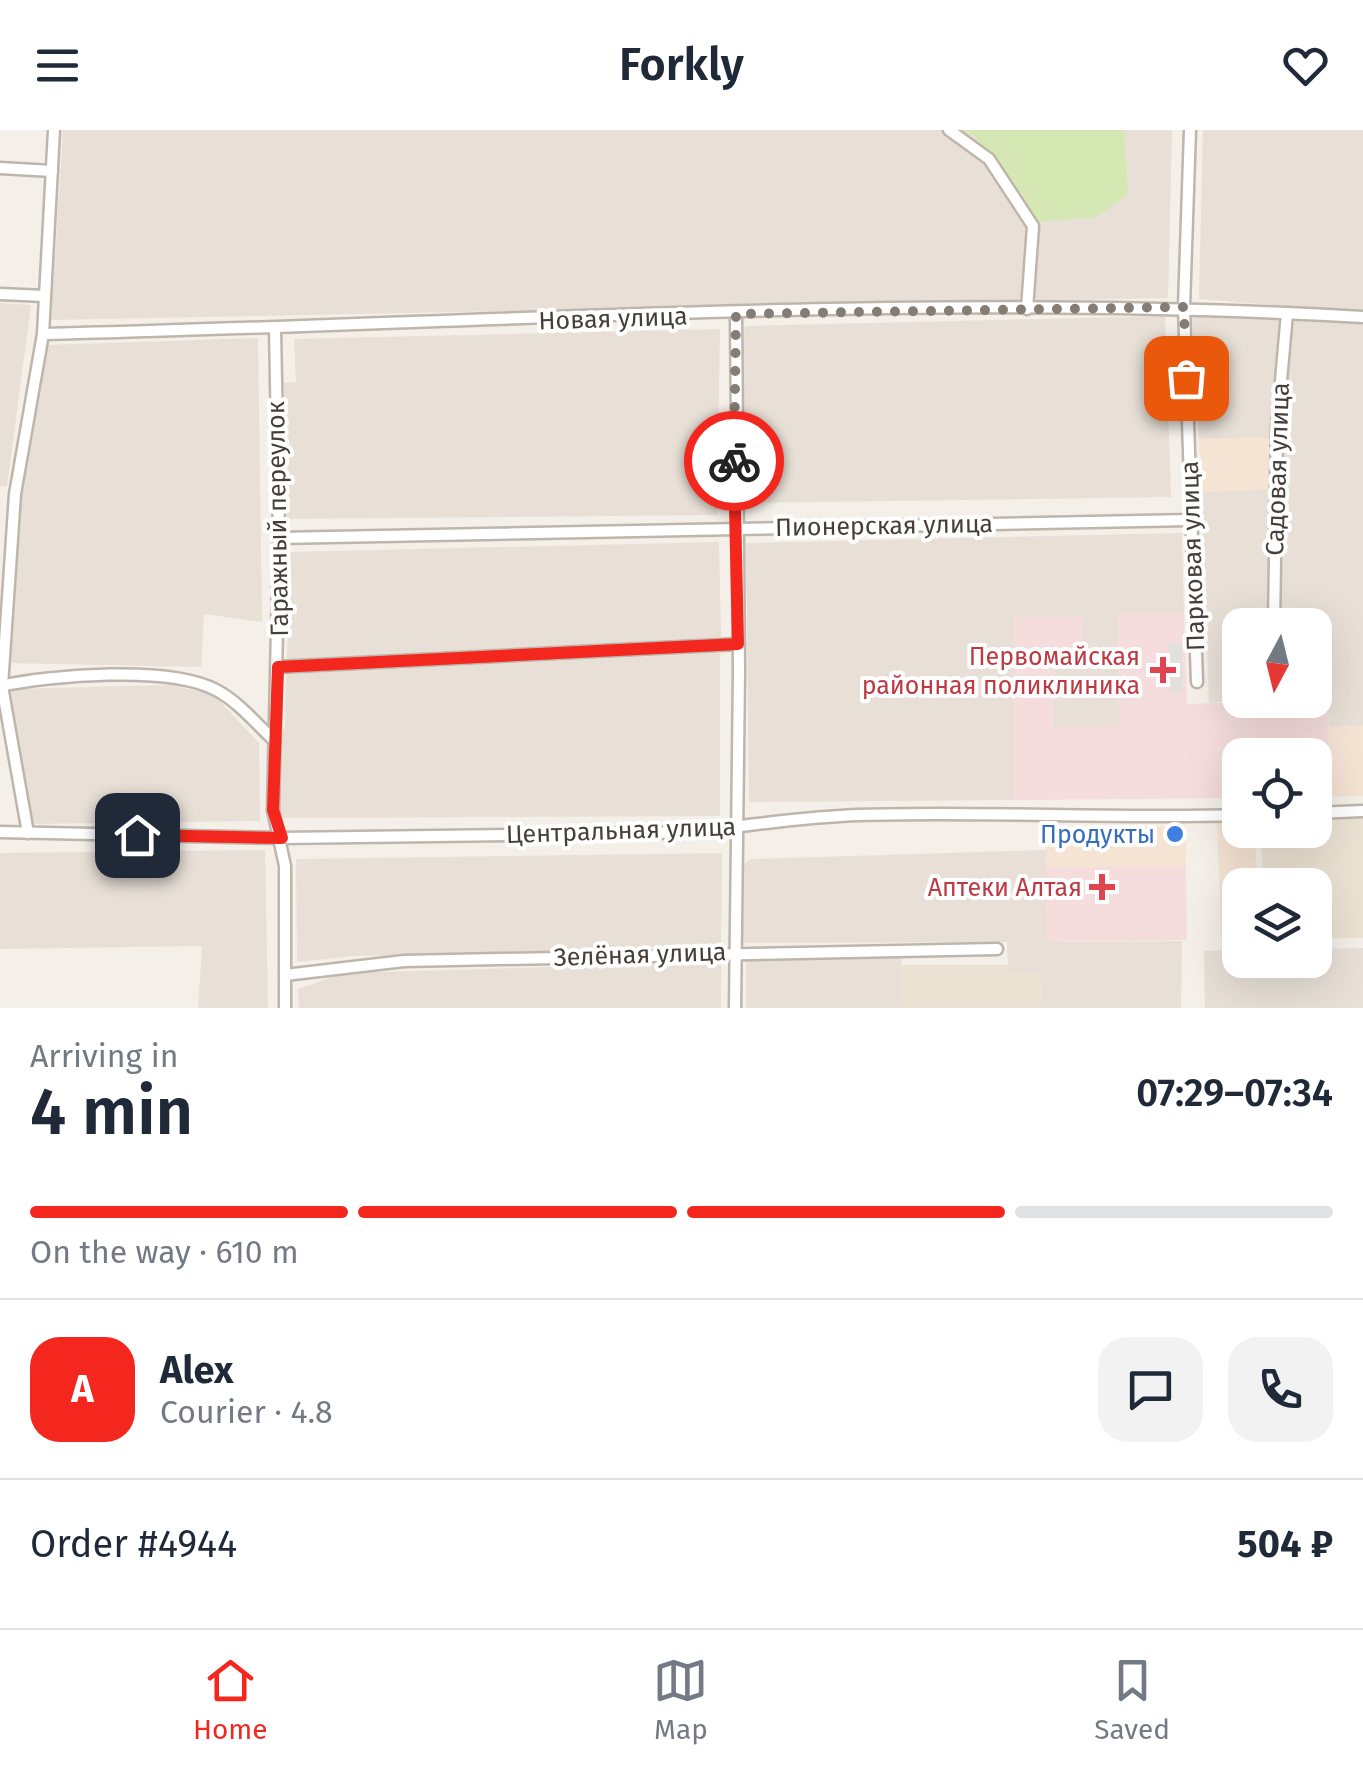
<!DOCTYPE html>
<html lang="en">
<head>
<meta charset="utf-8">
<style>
  :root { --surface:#fff; --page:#f2f2f3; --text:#1f2937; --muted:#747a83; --line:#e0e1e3; --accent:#f4271f }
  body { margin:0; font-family:"Fira Sans",sans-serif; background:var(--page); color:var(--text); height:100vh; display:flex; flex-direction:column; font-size:38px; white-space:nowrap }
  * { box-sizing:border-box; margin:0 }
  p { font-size:32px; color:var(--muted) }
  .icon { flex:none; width:55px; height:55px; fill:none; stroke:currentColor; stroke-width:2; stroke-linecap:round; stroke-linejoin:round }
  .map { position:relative; height:878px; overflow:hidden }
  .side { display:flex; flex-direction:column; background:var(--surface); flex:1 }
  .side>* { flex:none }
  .needle { width:65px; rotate:187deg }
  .tools { position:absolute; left:1222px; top:478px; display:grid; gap:20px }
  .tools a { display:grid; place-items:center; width:110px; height:110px; border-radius:20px; background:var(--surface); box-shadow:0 10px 40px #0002; font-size:50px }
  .pin { position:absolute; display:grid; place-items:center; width:85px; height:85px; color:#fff; margin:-42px; border-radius:20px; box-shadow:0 5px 15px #0006 }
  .courier { position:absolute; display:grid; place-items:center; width:100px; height:100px; margin:-50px; border:8px solid #f4271f; border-radius:50%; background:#fff; color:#222; box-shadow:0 2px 12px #0007 }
  .overview em { font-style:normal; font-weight:600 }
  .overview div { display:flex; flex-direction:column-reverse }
  .overview { display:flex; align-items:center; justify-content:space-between; height:170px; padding:0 30px }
  h1 { font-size:65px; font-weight:600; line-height:75px }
  .bar { display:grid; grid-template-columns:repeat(4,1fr); gap:15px 10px; align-content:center; height:120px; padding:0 30px }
  .bar i { height:12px; border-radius:8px; background:var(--line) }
  .bar .current { background:var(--accent) }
  .bar p { grid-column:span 4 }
  .line { display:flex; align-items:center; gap:25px; padding:0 30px; border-top:2px solid var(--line) }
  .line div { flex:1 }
  .round { display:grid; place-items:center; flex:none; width:105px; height:105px; border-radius:30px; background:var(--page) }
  header { display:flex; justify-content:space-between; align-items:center; height:130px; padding:0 30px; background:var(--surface); font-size:45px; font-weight:600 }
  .dock { display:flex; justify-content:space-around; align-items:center; height:140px; border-top:2px solid var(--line); background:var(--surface); font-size:28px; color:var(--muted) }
  .dock a { display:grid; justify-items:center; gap:5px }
  .dock .current { color:var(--accent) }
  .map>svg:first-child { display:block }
  .residential { fill:#e8e0d7 }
  .commercial { fill:#f5e3d4 }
  .education { fill:#ece2d3 }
  .medical { fill:#f4dddc }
  .green { fill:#d5e7b2 }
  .parking { fill:#e2e0dd }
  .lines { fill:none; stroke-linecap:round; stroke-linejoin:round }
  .minor-casing { stroke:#bfb6ab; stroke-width:15 }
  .minor { stroke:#fff; stroke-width:10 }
  .done { stroke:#847d75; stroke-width:10; stroke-dasharray:0 18 }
  .route { stroke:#f4271f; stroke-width:12 }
  .health-dot { fill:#e0444e; stroke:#fff; stroke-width:4 }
  .shop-dot { fill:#3f7fe0; stroke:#fff; stroke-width:4 }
  .labels { text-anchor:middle; stroke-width:8; stroke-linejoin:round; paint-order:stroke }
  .street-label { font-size:25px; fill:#473f37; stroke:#fff }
  .health-label { font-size:25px; fill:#be3a42; stroke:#fff; text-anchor:end }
  .shop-label { font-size:25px; fill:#366cbe; stroke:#fff; text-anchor:end }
</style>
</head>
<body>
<header><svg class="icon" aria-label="menu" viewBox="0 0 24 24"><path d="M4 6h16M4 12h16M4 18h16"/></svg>Forkly<svg class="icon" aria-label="heart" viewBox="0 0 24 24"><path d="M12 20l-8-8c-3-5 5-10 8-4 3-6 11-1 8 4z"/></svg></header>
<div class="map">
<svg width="1363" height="878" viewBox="0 0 1363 878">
  <rect width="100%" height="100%" fill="#f4efe9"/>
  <!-- residential -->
  <g class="residential">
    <polygon points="63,0 1172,0 1168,168 51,190"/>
    <polygon points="1203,0 1363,0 1363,182 1199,169"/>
    <polygon points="0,173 31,175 7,356 0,356"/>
    <polygon points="1192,184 1363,191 1363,596 1329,597 1328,583 1314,583 1305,570 1315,570 1315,495 1240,495 1240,569 1209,573 1202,362 1267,359 1269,308 1199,308"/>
    <polygon points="1165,186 1171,367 744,373 740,237 745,196"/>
    <polygon points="720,199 717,385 284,389 281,253 296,252 294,209"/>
    <polygon points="258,208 262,492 204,484 201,537 9,533 18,388 47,215"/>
    <polygon points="1182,403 1184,483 1118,484 1120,597 1054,598 1053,526 1014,487 1014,670 749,672 746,413"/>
    <polygon points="719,412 721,507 287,532 290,422"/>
    <polygon points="720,523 720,686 279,688 279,604 285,597 286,544"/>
    <polygon points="171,555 214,565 259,613 260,691 30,694 10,559"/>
    <polygon points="265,720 268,878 198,878 202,816 0,819 0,723"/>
    <polygon points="1046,720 1048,812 1182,811 1181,878 1041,878 1040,844 1008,843 1007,812 741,813 743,735 750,729"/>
    <polygon points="722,723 721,818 355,826 297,832 296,729"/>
    <polygon points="1363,818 1363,878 1205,878 1204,821 1240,820 1240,830 1315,830 1315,819"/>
    <polygon points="901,826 902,878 746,878 746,827"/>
    <polygon points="721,832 721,878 299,878 298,859 344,843"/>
  </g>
  <!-- commercial -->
  <g class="commercial">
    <polygon points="1199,308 1270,308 1268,359 1202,362"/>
    <polygon points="1363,596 1363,666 1331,667 1329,597"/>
    <polygon points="1240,689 1240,700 1255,700 1257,755 1240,755 1240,807 1221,808 1217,690"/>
    <polygon points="1186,696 1186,736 1046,738 1046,698"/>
  </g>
  <!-- education -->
  <g class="education">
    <polygon points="1363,686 1363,808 1315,809 1315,755 1263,755 1261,700 1315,700 1315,687"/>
    <polygon points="901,835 1008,835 1009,843 1040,844 1041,878 902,878"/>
  </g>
  <!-- medical -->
  <g class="medical">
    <polygon points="1184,483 1187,574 1305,570 1315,583 1328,582 1331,667 1315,667 1315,625 1240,625 1240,668 1014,670 1014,487 1083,487 1083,526 1053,527 1054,597 1119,597 1118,484"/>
    <polygon points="1186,736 1187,810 1047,812 1046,738"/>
  </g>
  <!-- green -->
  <polygon class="green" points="962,0 1124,0 1128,64 1096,87 1039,92 1028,81 1023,64 996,47 975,6"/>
  <!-- parking -->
  <polygon class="parking" points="1168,513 1182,513 1183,563 1170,563"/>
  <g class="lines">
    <defs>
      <g id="minor">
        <polyline points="949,0 989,29 1033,96 1027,179"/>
        <polyline points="1190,0 1184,177 1197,552"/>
        <polyline points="0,38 52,41"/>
        <polyline points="0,164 45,166"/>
        <polyline points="275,199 279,408 273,680 285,736 285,878"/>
        <path d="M43,204C482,194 924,161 1363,187"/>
        <polyline points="279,408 1190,390"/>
        <polyline points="1274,495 1277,296 1287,183"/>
        <polyline points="278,537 739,514"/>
        <path d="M0,556C51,545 170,535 216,560C239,572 256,594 275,611"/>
        <polyline points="1315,683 1363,681"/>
        <path d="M0,702L282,708L655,703C724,701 790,687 859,685C987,681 1113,689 1240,685"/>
        <polyline points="28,703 2,556 15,364 43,204 54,0"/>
        <polyline points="285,845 404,831 997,819"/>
        <polyline points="735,878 739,542 736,184"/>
      </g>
    </defs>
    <!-- minor casing -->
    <use href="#minor" class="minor-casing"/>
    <!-- minor -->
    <use href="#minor" class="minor"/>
  </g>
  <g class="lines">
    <!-- done -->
    <polyline class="done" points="734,331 736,184 1184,177 1186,248"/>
    <!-- route -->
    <polyline class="route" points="137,705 282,708 273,680 278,537 738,514 734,331"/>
  </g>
  <!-- markers -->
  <g class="health-dot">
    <path d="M1158 525h10v10h10v10h-10v10h-10v-10h-10v-10h10z"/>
    <path d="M1097 742h10v10h10v10h-10v10h-10v-10h-10v-10h10z"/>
  </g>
  <circle class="shop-dot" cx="1175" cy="704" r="10"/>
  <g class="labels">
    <!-- street labels -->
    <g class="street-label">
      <text transform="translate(613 188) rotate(-2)" y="9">Новая улица</text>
      <text transform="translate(1277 339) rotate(-88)" y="9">Садовая улица</text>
      <text transform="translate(277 389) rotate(-91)" y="9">Гаражный переулок</text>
      <text transform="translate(884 395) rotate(-1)" y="9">Пионерская улица</text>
      <text transform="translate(1192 426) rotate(-92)" y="9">Парковая улица</text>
      <text transform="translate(621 700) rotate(-2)" y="9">Центральная улица</text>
      <text transform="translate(640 824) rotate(-2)" y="9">Зелёная улица</text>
    </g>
    <!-- health labels -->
    <g class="health-label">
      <text x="1140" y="535">Первомайская<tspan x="1140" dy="29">районная поликлиника</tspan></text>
      <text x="1082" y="766">Аптеки Алтая</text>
    </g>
    <!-- shop labels -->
    <g class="shop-label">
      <text x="1155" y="713">Продукты</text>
    </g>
  </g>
</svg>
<div class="tools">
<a><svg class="needle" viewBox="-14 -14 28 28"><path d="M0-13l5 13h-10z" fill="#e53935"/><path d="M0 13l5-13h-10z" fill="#747a83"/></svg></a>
<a><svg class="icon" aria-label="locate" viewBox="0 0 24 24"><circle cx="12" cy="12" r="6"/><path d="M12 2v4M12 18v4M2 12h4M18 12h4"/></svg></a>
<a><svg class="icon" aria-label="layers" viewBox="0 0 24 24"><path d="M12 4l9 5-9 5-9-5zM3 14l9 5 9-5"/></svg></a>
</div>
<div class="pin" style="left:1186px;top:248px;background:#ea580c"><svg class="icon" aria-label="bag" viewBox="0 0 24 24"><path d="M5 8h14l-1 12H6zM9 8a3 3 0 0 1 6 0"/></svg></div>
<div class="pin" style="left:137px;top:705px;background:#1f2937"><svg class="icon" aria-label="home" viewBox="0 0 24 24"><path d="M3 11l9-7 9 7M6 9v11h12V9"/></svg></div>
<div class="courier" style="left:734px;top:331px"><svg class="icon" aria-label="bike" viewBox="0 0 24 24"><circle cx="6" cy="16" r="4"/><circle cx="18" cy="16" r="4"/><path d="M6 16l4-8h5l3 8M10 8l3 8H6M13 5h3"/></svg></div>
</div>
<section class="side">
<div class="overview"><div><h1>4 min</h1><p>Arriving in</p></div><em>07:29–07:34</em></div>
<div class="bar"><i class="current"></i><i class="current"></i><i class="current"></i><i></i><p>On the way · 610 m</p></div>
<div class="line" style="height:180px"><b class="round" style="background:var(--accent);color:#fff">A</b><div><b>Alex</b><p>Courier · 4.8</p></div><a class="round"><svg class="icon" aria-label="chat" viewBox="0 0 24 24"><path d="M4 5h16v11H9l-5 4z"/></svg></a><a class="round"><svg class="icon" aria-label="phone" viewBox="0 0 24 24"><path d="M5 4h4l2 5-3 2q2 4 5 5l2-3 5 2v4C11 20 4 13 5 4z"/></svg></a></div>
<div class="line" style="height:130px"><div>Order #4944</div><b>504 ₽</b></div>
</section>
<nav class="dock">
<a class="current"><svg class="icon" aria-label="home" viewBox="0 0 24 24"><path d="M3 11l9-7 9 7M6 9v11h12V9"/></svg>Home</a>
<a><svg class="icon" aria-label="map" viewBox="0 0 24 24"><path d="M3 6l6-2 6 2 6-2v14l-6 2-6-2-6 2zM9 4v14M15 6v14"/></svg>Map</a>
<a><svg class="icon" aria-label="saved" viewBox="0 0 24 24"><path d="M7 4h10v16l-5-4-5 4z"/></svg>Saved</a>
</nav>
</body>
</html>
